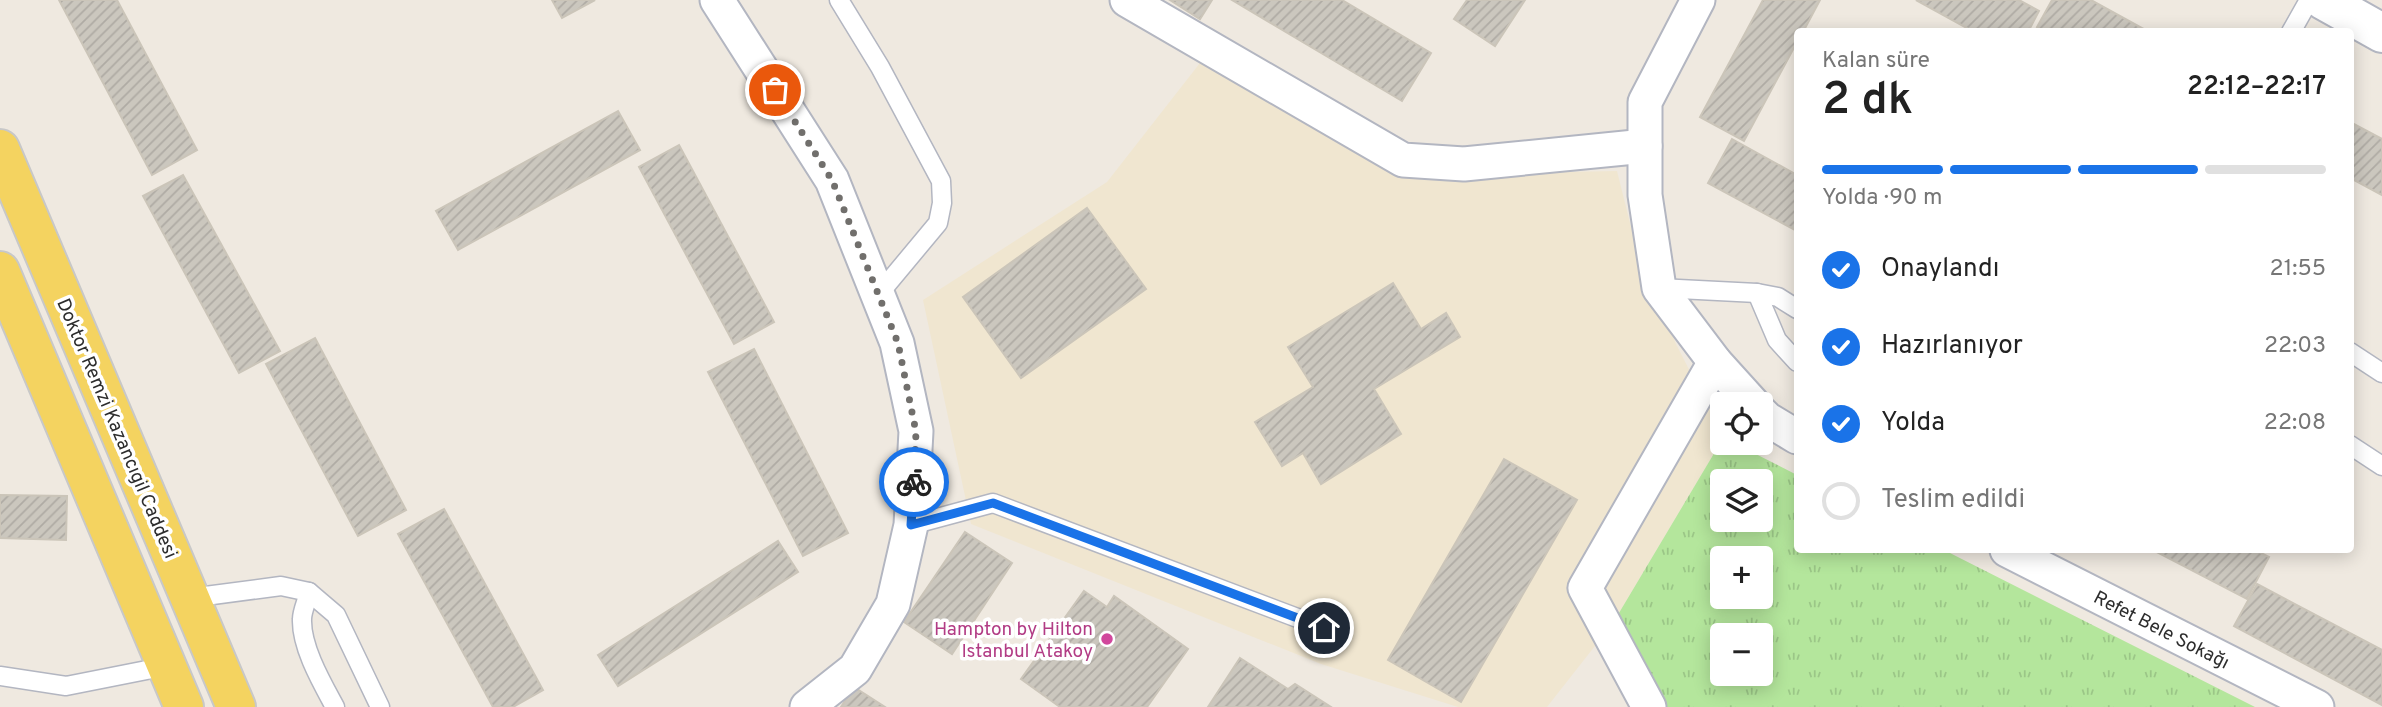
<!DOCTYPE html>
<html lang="tr">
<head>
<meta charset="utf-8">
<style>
  :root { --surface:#fff; --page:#f2f2f2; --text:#222; --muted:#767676; --line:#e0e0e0; --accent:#1a73e8 }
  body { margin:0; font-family:Overpass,sans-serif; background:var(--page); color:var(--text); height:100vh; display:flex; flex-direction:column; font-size:26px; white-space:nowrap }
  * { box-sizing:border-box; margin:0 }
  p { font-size:23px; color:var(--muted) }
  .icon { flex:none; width:38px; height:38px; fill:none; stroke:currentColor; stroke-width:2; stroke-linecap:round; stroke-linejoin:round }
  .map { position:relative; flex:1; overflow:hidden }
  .side { position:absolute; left:1794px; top:28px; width:560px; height:525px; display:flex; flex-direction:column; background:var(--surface); border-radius:7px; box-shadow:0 4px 18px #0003 }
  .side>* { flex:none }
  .controls { position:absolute; left:1710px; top:392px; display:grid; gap:14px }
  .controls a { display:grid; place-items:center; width:63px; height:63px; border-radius:7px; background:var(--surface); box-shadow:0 4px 18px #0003; font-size:35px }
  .pin { position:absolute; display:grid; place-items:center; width:60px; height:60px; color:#fff; margin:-30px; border:4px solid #fff; border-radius:50%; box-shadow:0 2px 7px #0007 }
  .courier { position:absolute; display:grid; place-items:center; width:70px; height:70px; margin:-35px; border:5px solid #1a73e8; border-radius:50%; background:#fff; color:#222; box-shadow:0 2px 9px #0007 }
  .summary em { font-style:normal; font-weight:600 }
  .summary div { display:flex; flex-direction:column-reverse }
  .summary { display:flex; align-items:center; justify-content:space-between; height:119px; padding:0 28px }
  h1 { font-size:46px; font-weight:600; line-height:52px }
  .bar { display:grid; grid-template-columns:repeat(4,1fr); gap:10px 7px; align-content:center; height:84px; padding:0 28px }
  .bar i { height:9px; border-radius:5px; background:var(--line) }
  .bar .selected { background:var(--accent) }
  .bar p { grid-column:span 4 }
  ol { padding:0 28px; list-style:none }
  li { display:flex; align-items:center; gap:21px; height:77px }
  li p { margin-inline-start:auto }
  li .icon { padding:7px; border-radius:50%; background:var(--accent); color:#fff; stroke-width:4 }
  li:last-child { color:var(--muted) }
  li i { width:38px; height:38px; border:4px solid var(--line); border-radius:50% }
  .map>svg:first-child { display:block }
  .education { fill:#f0e6d0 }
  .grass { fill:url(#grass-tufts); fill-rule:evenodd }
  .building { fill:url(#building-hatch); stroke:#cbc5b9; stroke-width:2 }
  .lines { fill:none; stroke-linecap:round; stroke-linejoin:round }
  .lane-casing { stroke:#b3b6c1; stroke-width:21 }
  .street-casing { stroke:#b3b6c1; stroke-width:37 }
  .secondary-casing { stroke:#b3b6c1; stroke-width:42 }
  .primary-casing { stroke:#c8c8c8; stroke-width:42 }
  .lane { stroke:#fff; stroke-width:18 }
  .street { stroke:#fff; stroke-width:33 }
  .secondary { stroke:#fff; stroke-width:38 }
  .primary { stroke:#f4d360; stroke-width:38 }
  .done { stroke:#716f6c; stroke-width:7; stroke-dasharray:0 12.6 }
  .route { stroke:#1a73e8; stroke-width:9 }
  .hotel-dot { fill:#d1479c; stroke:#fff; stroke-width:2.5 }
  .labels { text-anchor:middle; stroke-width:7; stroke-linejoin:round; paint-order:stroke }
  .street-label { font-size:19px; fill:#2d2d2d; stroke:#fff }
  .hotel-label { font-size:19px; fill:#b23c85; stroke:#fff; text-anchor:end }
</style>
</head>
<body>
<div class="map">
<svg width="2382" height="707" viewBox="0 0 2382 707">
  <defs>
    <pattern id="grass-tufts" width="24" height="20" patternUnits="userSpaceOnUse" patternTransform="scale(1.75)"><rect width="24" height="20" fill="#b4e69c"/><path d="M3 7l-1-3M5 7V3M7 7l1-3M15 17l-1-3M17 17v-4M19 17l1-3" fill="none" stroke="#9bc687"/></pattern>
    <pattern id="building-hatch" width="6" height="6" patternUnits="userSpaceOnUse" patternTransform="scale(1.75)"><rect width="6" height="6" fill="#cbc7be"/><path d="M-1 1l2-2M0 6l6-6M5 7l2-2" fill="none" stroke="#afaba4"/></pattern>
  </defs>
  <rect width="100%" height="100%" fill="#efe9e0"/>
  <!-- education -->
  <polygon class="education" points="1200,63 1394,175 1617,171 1636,247 1676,344 1722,434 1722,440 1613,623 1547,707 1458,707 1321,664 971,524 923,300 1107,182"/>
  <!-- grass -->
  <path class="grass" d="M1722,440V443H1734L1797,475V550H1944L2255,707H1662L1613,623ZM1722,481H1760V520H1722ZM1722,558H1760V597H1722ZM1722,635H1760V674H1722Z"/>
  <!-- building -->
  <g class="building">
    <polygon points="59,0 117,0 197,150 152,175"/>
    <polygon points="552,0 595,0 562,18"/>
    <polygon points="1170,0 1212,0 1200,19"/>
    <polygon points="1232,0 1342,0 1431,53 1402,101"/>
    <polygon points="1467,0 1525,0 1495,46 1454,19"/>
    <polygon points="1763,0 1820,0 1803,32 1797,32 1797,42 1744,141 1700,117"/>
    <polygon points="1916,0 2019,0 2039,11 2028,32 1974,32"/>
    <polygon points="2052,0 2091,0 2149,32 2046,32 2037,27"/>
    <polygon points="618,111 640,150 458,250 436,211"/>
    <polygon points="2350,122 2382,139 2382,195 2350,178"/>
    <polygon points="1732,139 1797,175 1797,231 1708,183"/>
    <polygon points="679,145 774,322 734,344 639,167"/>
    <polygon points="183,175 280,351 239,373 143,196"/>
    <polygon points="1087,208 1146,289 1021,378 963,297"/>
    <polygon points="1393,283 1421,329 1446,313 1460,337 1374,389 1401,434 1321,484 1303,453 1282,466 1255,422 1313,387 1288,347"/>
    <polygon points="315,338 406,510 358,536 266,364"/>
    <polygon points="754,349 848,533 803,556 708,372"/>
    <polygon points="1504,459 1577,500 1461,702 1388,660"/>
    <polygon points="0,495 67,496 66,540 0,538"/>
    <polygon points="444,509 543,690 513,707 493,707 398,534"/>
    <polygon points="965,532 1012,563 952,654 904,622"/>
    <polygon points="778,541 798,572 618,686 598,655"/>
    <polygon points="2153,550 2255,550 2269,557 2247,599"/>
    <polygon points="2257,584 2382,650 2382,705 2234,626"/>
    <polygon points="1084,591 1107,607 1114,596 1188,649 1147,707 1060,707 1021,679"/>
    <polygon points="1240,658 1288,689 1295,684 1331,707 1208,707"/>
    <polygon points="854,687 885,707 841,707"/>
  </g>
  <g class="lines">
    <defs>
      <g id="lane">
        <polyline points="839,0 880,67 941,181 942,203 938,223 878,295"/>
        <polyline points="2291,32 2309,0"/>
        <polyline points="1659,288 1757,293 1778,297 1797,309"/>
        <polyline points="1757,293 1777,340 1797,362"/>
        <polyline points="2350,352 2382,373"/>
        <polyline points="2350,445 2382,466"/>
        <polyline points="911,525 993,503 1324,628"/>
        <path d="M309,592C307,601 302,611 302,619C301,647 322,683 335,707"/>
        <polyline points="190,598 281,586 309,592 336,615 380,707"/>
        <polyline points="0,676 66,686 167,666"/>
      </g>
      <g id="street">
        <polyline points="717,0 832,180 897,343 916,431 911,525 893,604 855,669 807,707"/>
        <polyline points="1127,0 1403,160 1464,164 1645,146"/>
        <polyline points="1698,0 1645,102 1645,195 1659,288 1715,362 1753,404"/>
        <polyline points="1760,412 1767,419 1797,437"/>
        <polyline points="2007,550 2317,707"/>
        <polyline points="1649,707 1585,588 1715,362"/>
      </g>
      <polyline id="secondary" points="2323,0 2382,33"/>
      <g id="primary">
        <polyline points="0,149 236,707"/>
        <polyline points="0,271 184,707"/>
      </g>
    </defs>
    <!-- lane casing -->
    <use href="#lane" class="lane-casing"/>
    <!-- street casing -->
    <use href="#street" class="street-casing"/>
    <!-- secondary casing -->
    <use href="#secondary" class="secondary-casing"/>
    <!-- primary casing -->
    <use href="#primary" class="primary-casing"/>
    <!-- lane -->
    <use href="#lane" class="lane"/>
    <!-- street -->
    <use href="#street" class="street"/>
    <!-- secondary -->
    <use href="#secondary" class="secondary"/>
    <!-- primary -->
    <use href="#primary" class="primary"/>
  </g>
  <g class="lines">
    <!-- done -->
    <polyline class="done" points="775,90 832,180 898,343 916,432 914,482"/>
    <!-- route -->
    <polyline class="route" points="914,482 911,525 993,503 1324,628"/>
  </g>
  <!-- markers -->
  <circle class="hotel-dot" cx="1107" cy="639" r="7"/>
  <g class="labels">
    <!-- street labels -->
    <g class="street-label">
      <text transform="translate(118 428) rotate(67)" y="7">Doktor Remzi Kazancıgil Caddesi</text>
      <text transform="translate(2162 629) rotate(27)" y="7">Refet Bele Sokağı</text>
    </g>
    <!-- hotel labels -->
    <g class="hotel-label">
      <text x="1093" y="635">Hampton by Hilton<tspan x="1093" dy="22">Istanbul Atakoy</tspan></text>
    </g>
  </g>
</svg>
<div class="controls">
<a><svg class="icon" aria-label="locate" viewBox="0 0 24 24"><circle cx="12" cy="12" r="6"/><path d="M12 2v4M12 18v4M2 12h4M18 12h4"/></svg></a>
<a><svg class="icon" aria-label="layers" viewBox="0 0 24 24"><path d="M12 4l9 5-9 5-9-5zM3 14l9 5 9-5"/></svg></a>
<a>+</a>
<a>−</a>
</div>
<div class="pin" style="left:775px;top:90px;background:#ea580c"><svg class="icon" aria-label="bag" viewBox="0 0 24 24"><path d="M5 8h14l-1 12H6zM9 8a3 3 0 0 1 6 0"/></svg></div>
<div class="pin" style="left:1324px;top:628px;background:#1f2937"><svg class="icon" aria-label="home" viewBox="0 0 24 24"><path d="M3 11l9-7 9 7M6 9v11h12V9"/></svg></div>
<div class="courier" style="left:914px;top:482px"><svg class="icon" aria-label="bike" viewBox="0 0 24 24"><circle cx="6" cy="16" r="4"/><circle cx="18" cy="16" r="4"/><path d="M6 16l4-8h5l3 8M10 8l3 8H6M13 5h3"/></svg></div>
<section class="side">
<div class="summary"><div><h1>2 dk</h1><p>Kalan süre</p></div><em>22:12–22:17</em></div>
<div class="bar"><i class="selected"></i><i class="selected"></i><i class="selected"></i><i></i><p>Yolda · 90 m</p></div>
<ol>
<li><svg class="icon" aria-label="check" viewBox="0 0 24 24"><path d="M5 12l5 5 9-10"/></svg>Onaylandı<p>21:55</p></li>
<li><svg class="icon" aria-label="check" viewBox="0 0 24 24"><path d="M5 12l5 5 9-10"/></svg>Hazırlanıyor<p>22:03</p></li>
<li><svg class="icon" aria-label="check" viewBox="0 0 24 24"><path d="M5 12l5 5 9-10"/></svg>Yolda<p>22:08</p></li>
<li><i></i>Teslim edildi</li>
</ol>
</section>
</div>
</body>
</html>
